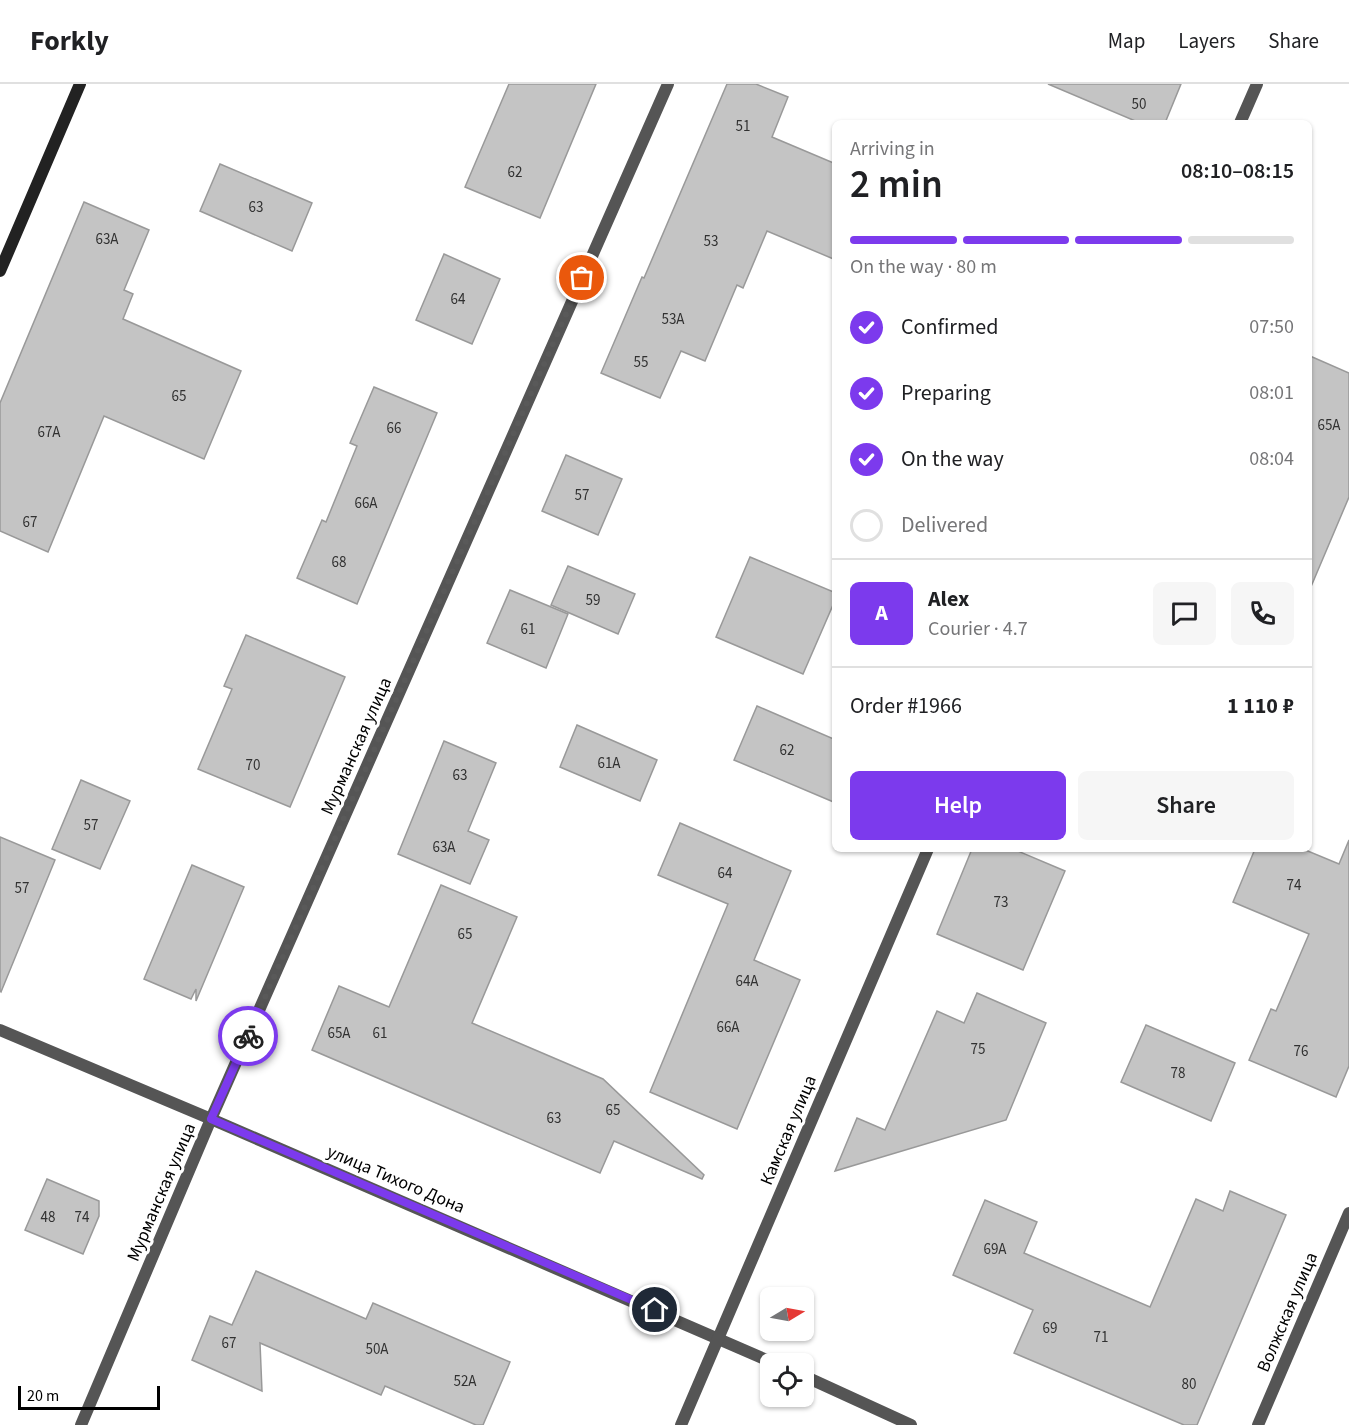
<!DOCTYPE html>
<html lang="en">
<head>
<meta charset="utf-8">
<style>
  :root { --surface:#fff; --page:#f6f6f6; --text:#202124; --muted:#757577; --line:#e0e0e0; --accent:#7c3aed }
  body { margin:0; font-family:"Source Sans 3",sans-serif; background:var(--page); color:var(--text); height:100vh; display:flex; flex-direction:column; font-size:22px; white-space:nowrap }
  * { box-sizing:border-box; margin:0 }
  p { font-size:20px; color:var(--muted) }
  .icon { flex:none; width:33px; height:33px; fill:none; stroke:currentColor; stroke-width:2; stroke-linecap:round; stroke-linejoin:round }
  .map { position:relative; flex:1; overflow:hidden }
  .side { position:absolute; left:832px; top:36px; width:480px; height:732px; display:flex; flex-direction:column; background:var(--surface); border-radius:9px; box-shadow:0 2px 4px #0004 }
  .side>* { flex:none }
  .needle { width:39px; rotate:80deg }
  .tools { position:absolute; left:760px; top:1203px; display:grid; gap:12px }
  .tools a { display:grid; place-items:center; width:54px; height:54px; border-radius:9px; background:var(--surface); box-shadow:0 2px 4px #0004; font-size:30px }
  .scale { position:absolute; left:18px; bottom:15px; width:142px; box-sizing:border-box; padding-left:6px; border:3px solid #000; border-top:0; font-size:16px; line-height:21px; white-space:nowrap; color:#000; -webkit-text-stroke:4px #fff; paint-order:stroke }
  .pin { position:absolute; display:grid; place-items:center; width:51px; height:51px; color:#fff; margin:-26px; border:3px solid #fff; border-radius:50%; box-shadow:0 2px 6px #0007 }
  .courier { position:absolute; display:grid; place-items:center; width:60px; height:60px; margin:-30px; border:4px solid #7c3aed; border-radius:50%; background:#fff; color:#222; box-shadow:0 2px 8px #0007 }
  .summary em { font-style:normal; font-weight:600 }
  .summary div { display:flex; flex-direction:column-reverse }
  .summary { display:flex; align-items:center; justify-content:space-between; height:102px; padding:0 18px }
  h1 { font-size:39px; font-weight:600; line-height:45px }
  .bar { display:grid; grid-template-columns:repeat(4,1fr); gap:9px 6px; align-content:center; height:72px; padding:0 18px }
  .bar i { height:8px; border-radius:4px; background:var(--line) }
  .bar .selected { background:var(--accent) }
  .bar p { grid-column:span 4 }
  .line { display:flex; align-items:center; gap:15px; padding:0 18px; border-top:2px solid var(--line) }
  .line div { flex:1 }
  .round { display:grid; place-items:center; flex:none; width:63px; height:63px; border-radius:9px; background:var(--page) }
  ol { padding:0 18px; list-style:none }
  li { display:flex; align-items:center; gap:18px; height:66px }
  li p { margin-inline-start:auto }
  li .icon { padding:6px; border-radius:50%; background:var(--accent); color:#fff; stroke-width:4 }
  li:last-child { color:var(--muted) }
  li i { width:33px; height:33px; border:3px solid var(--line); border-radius:50% }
  .primary-button { display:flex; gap:12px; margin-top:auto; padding:12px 18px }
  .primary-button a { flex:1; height:69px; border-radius:9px; background:var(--accent); color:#fff; font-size:24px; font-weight:600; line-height:69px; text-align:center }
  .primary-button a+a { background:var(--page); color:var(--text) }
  header { display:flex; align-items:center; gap:36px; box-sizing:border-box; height:84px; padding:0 30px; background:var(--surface); border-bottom:2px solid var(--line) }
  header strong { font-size:28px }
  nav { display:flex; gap:33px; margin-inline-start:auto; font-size:21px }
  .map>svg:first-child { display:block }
  .building { fill:#c4c4c4; stroke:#999; stroke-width:1.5 }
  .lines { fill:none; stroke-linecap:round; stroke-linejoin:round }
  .street { stroke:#555; stroke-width:12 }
  .secondary { stroke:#222; stroke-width:12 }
  .done { stroke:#595959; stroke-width:6; stroke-dasharray:0 10.8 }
  .route { stroke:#7c3aed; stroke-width:8 }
  .labels { text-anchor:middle; stroke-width:6; stroke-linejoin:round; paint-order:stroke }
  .number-label { font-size:15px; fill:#313131 }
  .street-label { font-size:18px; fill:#000; stroke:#fff }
</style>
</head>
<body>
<header>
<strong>Forkly</strong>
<nav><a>Map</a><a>Layers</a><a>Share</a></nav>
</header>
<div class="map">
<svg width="1349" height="1341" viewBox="0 0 1349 1341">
  <rect width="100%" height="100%" fill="#fff"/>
  <!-- building -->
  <g class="building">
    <polygon points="509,0 596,0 540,134 465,103"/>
    <polygon points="727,0 756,0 788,13 772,53 836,80 836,176 767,147 743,204 737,201 705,277 681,267 660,314 601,289 642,193 644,194"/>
    <polygon points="1048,0 1181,0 1165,39 1140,39"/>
    <polygon points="220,80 312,119 292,167 200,127"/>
    <polygon points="84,118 149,146 124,206 133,210 123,235 241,287 204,375 104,332 48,468 0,447 0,319"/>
    <polygon points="444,170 500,195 472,260 416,236"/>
    <polygon points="1310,272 1349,289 1349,413 1310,505"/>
    <polygon points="374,303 437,329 357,520 297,494 322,436 326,438 357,362 350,359"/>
    <polygon points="566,371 622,395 598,451 542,427"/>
    <polygon points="750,473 836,509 836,514 803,590 716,553"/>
    <polygon points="568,482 635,510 618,550 551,521"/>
    <polygon points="510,506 568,530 546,584 487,559"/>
    <polygon points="246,551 345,593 290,723 198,685 232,605 224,602"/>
    <polygon points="757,622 836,656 836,719 734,676"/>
    <polygon points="577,641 657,676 640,717 560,683"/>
    <polygon points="444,657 496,679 468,747 489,756 470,800 398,770"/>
    <polygon points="81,696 130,717 100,785 52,765"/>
    <polygon points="680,739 791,787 754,876 800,896 737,1045 650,1008 728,820 658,791"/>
    <polygon points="0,753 55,776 1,908 0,907"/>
    <polygon points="1349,756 1349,982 1336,1013 1249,976 1271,925 1276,927 1309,850 1233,818 1255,765 1303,765 1339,780"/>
    <polygon points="972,765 1013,765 1065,787 1023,886 937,850"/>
    <polygon points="192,781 244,803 196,917 196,905 191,915 144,895"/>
    <polygon points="441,801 517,833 472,939 603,995 704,1091 702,1095 614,1057 600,1089 312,966 339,902 389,923"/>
    <polygon points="977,909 1046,939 1006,1036 835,1087 857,1034 885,1046 937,927 964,939"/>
    <polygon points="1146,941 1235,979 1211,1037 1121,998"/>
    <polygon points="47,1095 99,1117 99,1132 83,1170 25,1146"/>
    <polygon points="1230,1107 1286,1131 1197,1341 1184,1341 1014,1269 1033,1226 953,1191 985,1116 1037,1138 1024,1169 1150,1223 1196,1115 1223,1127"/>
    <polygon points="256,1187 366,1235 373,1219 510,1278 483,1341 476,1341 385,1302 381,1311 260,1259 262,1307 192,1276 210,1232 232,1241"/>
  </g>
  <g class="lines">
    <!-- street -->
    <g class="street">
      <polyline points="1240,39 1257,0"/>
      <polyline points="0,946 211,1035 776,1280"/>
      <polyline points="804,1292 911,1341"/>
      <polyline points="81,1341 211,1035 668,0"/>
      <polyline points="681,1341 928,765"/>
      <polyline points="1258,1341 1349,1129"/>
    </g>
    <!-- secondary -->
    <polyline class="secondary" points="0,187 80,0"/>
  </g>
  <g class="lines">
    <!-- done -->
    <polyline class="done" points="248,952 582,194"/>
    <!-- route -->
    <polyline class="route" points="248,952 211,1035 655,1226"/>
  </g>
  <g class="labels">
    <!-- number labels -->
    <g class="number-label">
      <text x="1139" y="25">50</text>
      <text x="743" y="47">51</text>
      <text x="515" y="93">62</text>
      <text x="256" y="128">63</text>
      <text x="107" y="160">63А</text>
      <text x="711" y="162">53</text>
      <text x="458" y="220">64</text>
      <text x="673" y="240">53А</text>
      <text x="641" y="283">55</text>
      <text x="179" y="317">65</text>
      <text x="1329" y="346">65А</text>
      <text x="394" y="349">66</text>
      <text x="49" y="353">67А</text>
      <text x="582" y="416">57</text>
      <text x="366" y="424">66А</text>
      <text x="30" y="443">67</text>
      <text x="339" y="483">68</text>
      <text x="593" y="521">59</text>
      <text x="528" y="550">61</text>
      <text x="787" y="671">62</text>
      <text x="609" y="684">61А</text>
      <text x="253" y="686">70</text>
      <text x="460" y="696">63</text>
      <text x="91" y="746">57</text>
      <text x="444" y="768">63А</text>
      <text x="725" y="794">64</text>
      <text x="1294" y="806">74</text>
      <text x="22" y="809">57</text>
      <text x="1001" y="823">73</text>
      <text x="465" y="855">65</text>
      <text x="747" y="902">64А</text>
      <text x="728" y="948">66А</text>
      <text x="339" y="954">65А</text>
      <text x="380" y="954">61</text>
      <text x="978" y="970">75</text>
      <text x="1301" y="972">76</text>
      <text x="1178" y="994">78</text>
      <text x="613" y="1031">65</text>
      <text x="554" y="1039">63</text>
      <text x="48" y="1138">48</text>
      <text x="82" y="1138">74</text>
      <text x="995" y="1170">69А</text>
      <text x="1050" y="1249">69</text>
      <text x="1101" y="1258">71</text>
      <text x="229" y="1264">67</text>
      <text x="377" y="1270">50А</text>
      <text x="465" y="1302">52А</text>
      <text x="1189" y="1305">80</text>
    </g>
    <!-- street labels -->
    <g class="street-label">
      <text transform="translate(356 662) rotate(-66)" y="6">Мурманская улица</text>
      <text transform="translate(788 1046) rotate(-67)" y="6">Камская улица</text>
      <text transform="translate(396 1095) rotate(23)" y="6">улица Тихого Дона</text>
      <text transform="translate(161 1108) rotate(-67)" y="6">Мурманская улица</text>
      <text transform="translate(1287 1228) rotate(-67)" y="6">Волжская улица</text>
    </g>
  </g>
</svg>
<div class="tools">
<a><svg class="needle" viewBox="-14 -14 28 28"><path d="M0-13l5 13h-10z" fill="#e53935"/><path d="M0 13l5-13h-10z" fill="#757577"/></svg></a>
<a><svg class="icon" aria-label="locate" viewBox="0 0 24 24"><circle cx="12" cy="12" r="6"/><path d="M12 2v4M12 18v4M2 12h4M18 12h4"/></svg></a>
</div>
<div class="scale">20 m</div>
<div class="pin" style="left:582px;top:194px;background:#ea580c"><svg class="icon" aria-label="bag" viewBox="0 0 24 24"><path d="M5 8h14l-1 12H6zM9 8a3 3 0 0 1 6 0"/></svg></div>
<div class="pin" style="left:655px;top:1226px;background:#1f2937"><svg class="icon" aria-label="home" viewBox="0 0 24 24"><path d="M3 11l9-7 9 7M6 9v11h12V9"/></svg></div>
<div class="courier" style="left:248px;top:952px"><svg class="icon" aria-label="bike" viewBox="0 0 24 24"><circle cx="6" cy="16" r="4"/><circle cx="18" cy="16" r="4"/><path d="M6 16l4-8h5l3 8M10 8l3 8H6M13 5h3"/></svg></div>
<section class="side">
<div class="summary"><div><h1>2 min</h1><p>Arriving in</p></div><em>08:10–08:15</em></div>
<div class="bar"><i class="selected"></i><i class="selected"></i><i class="selected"></i><i></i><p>On the way · 80 m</p></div>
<ol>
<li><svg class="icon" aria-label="check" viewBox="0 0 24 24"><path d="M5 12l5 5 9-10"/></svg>Confirmed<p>07:50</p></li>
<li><svg class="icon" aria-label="check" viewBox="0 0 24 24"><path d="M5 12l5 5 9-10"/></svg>Preparing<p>08:01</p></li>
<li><svg class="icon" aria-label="check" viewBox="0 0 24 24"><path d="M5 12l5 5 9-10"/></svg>On the way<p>08:04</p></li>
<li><i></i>Delivered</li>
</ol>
<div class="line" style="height:108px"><b class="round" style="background:var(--accent);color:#fff">A</b><div><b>Alex</b><p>Courier · 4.7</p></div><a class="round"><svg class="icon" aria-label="chat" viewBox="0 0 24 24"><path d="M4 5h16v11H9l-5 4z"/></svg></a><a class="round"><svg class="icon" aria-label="phone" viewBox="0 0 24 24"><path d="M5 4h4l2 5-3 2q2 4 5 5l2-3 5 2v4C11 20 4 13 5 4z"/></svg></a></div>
<div class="line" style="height:78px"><div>Order #1966</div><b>1 110 ₽</b></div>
<div class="primary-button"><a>Help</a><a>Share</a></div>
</section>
</div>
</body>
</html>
